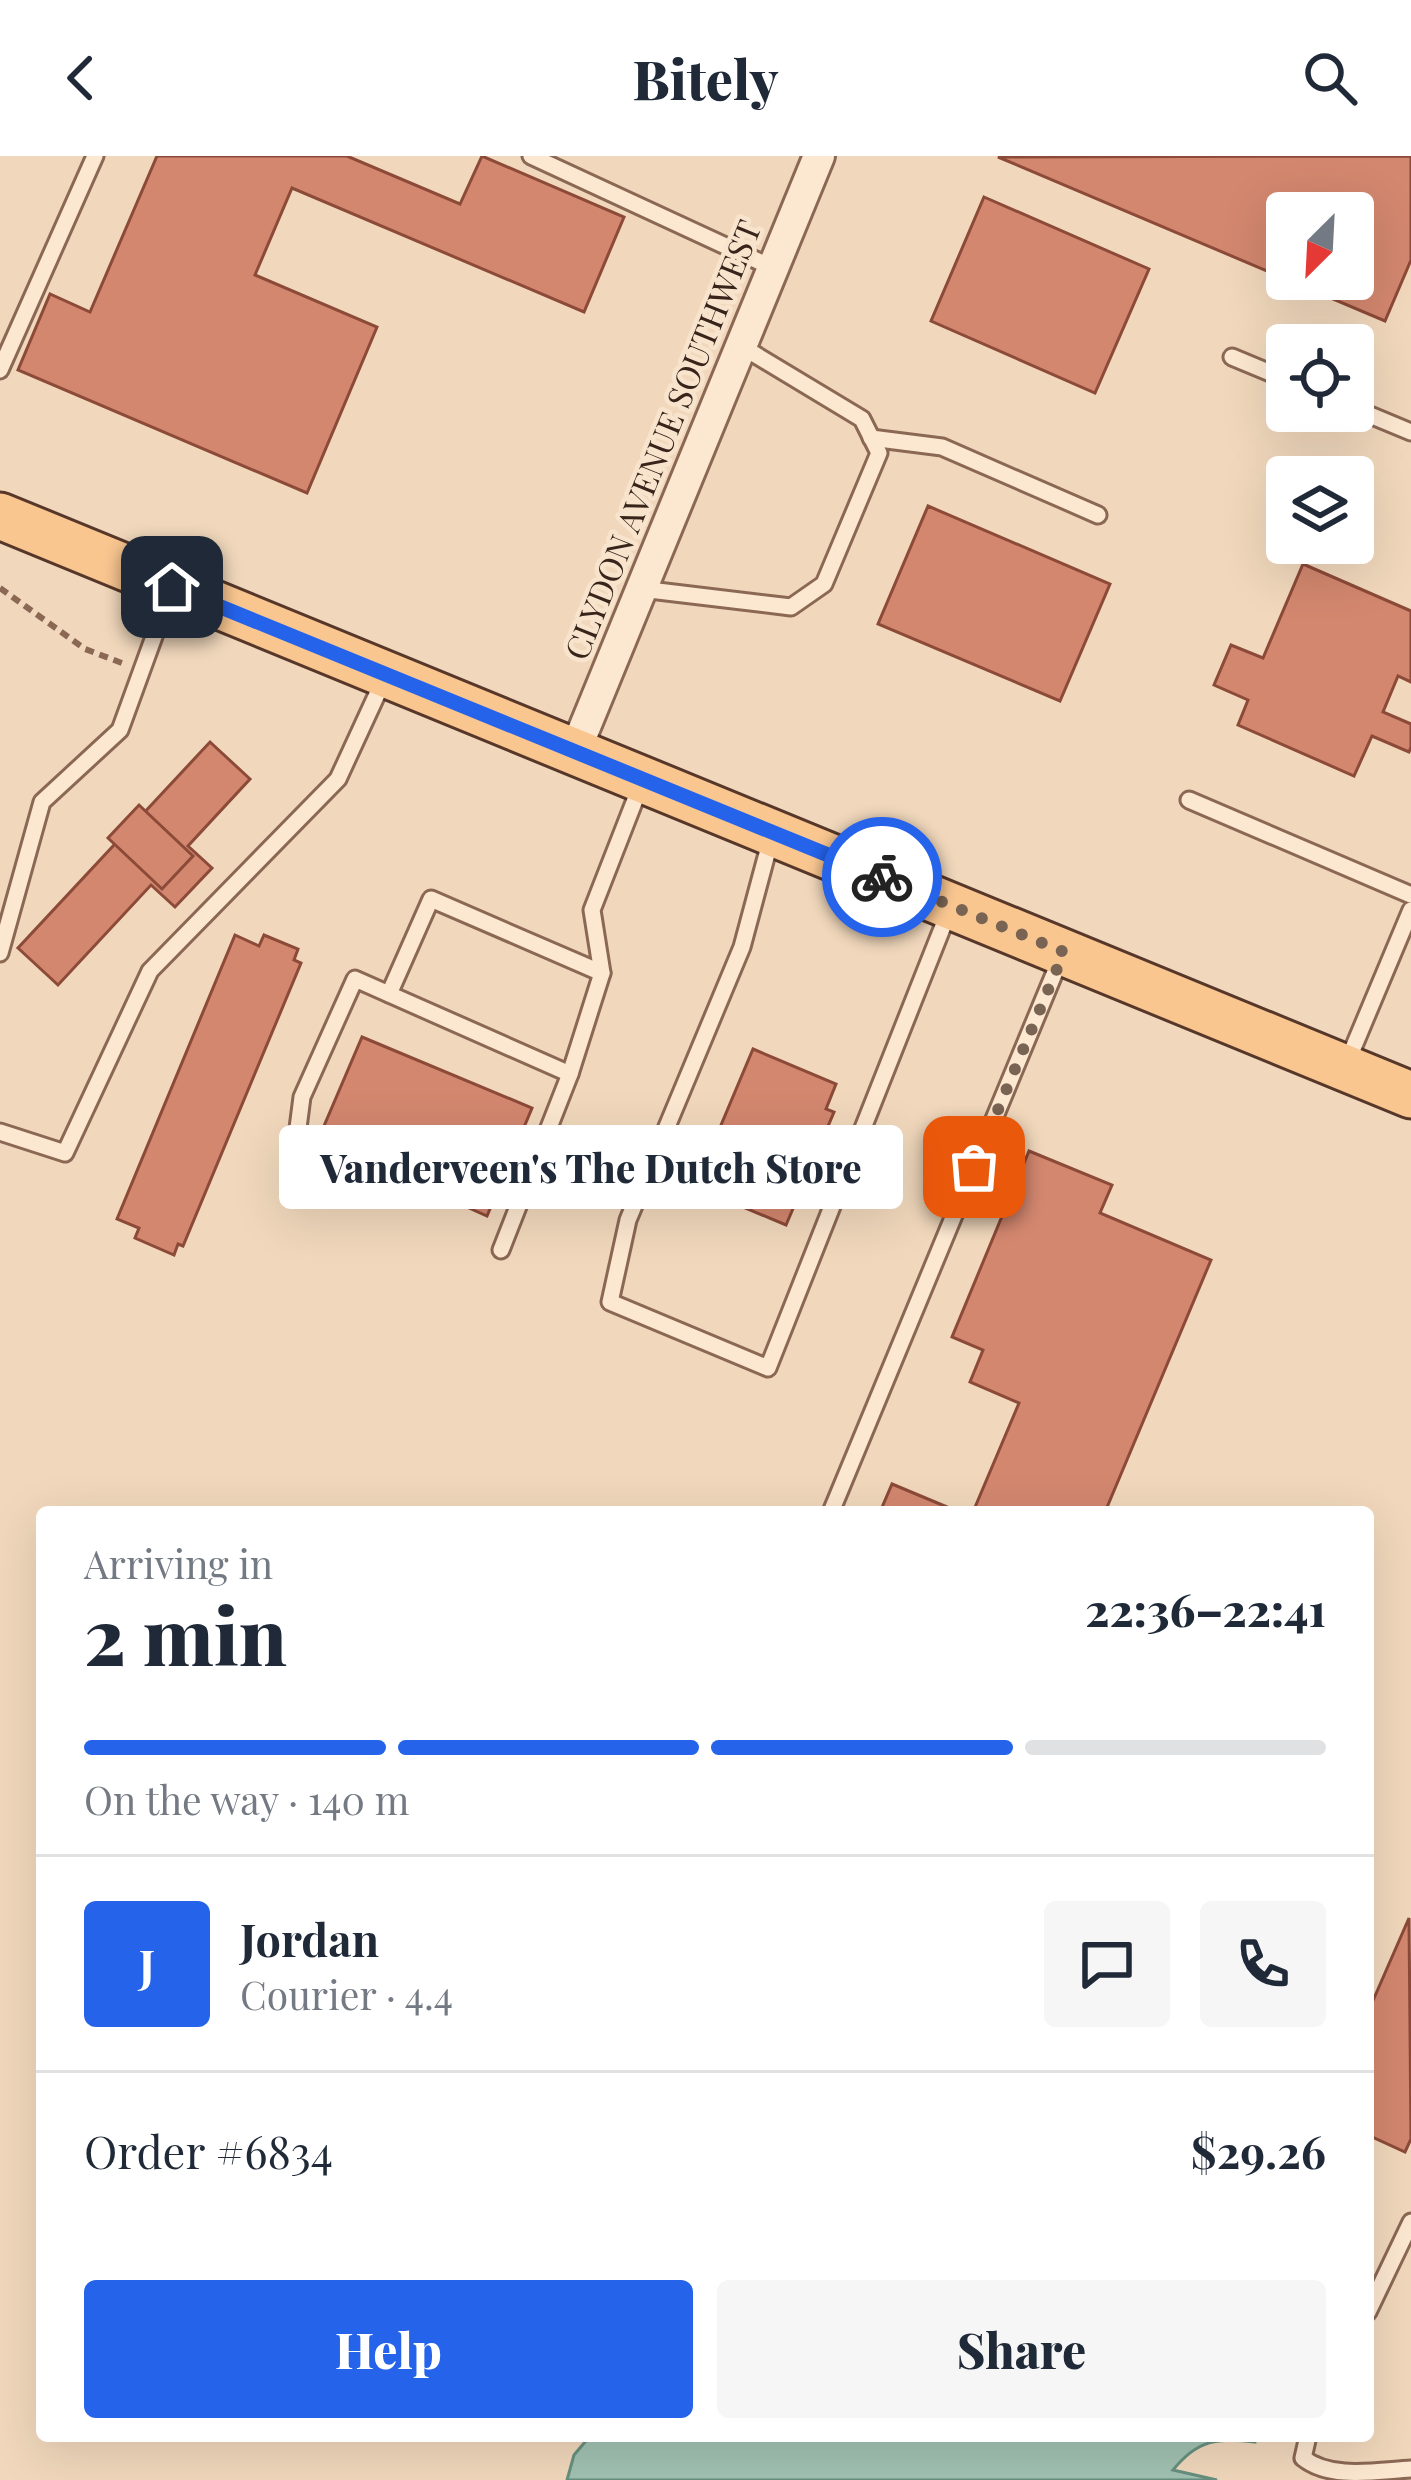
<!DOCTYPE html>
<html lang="en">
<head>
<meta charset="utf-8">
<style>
  :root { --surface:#fff; --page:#f6f6f7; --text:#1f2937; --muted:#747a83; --line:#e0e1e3; --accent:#2563eb }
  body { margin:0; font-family:"Playfair Display",serif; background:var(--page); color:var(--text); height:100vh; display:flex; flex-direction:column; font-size:45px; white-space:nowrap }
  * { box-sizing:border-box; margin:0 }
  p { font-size:39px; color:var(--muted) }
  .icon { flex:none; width:66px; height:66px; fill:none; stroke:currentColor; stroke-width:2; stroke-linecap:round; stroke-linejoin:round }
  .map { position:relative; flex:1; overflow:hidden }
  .side { position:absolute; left:36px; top:1350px; width:1338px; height:936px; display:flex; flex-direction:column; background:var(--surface); border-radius:12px; box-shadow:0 12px 48px #0002 }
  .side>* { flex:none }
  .needle { width:78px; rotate:204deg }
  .buttons { position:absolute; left:1266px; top:36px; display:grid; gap:24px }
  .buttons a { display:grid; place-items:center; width:108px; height:108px; border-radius:12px; background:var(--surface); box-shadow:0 12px 48px #0002; font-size:60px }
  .pin { position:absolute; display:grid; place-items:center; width:102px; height:102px; color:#fff; margin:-51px; border-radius:24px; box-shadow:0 6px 18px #0006 }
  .courier { position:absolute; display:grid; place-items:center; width:120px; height:120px; margin:-60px; border:9px solid #2563eb; border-radius:50%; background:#fff; color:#222; box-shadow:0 3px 15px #0007 }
  .bubble { position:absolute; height:84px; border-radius:12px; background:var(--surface); box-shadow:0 12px 48px #0002; font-size:39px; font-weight:800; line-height:84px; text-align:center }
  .head em { font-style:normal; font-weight:800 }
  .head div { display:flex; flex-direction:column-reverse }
  .head { display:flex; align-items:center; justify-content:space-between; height:204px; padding:0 48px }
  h1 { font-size:78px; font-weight:800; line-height:90px }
  .bar { display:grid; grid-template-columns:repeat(4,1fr); gap:18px 12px; align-content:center; height:144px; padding:0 48px }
  .bar i { height:15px; border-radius:9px; background:var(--line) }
  .bar .current { background:var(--accent) }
  .bar p { grid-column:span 4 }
  .line { display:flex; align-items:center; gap:30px; padding:0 48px; border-top:3px solid var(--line) }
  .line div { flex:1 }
  .round { display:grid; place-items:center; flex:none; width:126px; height:126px; border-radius:12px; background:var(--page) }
  .cta { display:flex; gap:24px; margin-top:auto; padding:24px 48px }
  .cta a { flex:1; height:138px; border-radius:12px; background:var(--accent); color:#fff; font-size:48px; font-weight:800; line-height:138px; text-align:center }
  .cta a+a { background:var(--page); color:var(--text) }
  header { display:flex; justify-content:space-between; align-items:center; height:156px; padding:0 48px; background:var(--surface); font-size:54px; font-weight:800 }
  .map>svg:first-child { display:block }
  .water { fill:#a1c2b2; stroke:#67907f; stroke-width:3 }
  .building { fill:#d3876f; stroke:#8c4a38; stroke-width:3; fill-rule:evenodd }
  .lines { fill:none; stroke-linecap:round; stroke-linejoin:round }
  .lane-casing { stroke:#8b6854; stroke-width:21 }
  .street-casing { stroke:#8b6854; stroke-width:36 }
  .primary-casing { stroke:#573729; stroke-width:51 }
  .path { stroke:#8b6854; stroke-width:6; stroke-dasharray:9 6; stroke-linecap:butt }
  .lane { stroke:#fce7d0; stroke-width:15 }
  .street { stroke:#fce7d0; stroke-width:30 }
  .primary { stroke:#f9c690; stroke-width:45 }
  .done { stroke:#796353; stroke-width:12; stroke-dasharray:0 21.6 }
  .route { stroke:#2563eb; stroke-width:15 }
  .labels { text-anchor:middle; stroke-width:9; stroke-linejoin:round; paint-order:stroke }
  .street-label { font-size:33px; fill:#38241a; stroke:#f8e4cd }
</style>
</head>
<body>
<header><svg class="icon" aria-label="back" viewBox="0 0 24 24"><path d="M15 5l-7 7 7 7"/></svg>Bitely<svg class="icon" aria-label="search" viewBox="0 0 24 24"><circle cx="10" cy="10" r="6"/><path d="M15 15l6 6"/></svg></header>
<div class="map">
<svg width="1411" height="2324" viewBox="0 0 1411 2324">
  <rect width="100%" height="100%" fill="#f1d8bc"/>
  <!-- water -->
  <path class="water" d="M590,2280H1256L1255,2286C1218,2281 1197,2284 1173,2314L1217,2324H567L574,2299Z"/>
  <!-- building -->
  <g class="building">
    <polygon points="157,0 347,0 460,48 482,0 624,61 584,156 292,32 255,119 377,171 307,337 18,214 50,138 90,156"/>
    <path d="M1411,0V104L1385,165L998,1ZM1287,57H1353V123H1287Z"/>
    <polygon points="984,41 1149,113 1095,237 931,165"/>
    <polygon points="928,350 1110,428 1060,545 878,468"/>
    <polygon points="1303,408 1411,455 1411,526 1398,520 1383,556 1411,568 1411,591 1409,596 1372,580 1354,620 1238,569 1248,544 1214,529 1231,489 1263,502"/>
    <polygon points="210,586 250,623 188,690 212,712 175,751 151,729 58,829 18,792"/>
    <polygon points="139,649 193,700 162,733 108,682"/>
    <polygon points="235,779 259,790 264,779 298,793 294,804 301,807 183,1090 178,1088 174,1099 135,1082 139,1072 117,1063"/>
    <polygon points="362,881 532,952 487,1060 318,984"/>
    <polygon points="753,893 836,928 826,953 834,956 786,1069 695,1031"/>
    <polygon points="1029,995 1112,1029 1100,1057 1211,1104 1105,1356 973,1356 1019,1247 970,1226 983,1194 952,1181"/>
    <polygon points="892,1328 959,1356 880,1356"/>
    <polygon points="1409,1762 1411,1983 1405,1996 1368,1979 1368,1856"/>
  </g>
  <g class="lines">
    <defs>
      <g id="lane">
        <polyline points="531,0 773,112"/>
        <polyline points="1232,201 1287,224"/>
        <polyline points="0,214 95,0"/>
        <polyline points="1353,252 1411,276"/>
        <polyline points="871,282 942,291 1098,359"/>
        <polyline points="641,433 791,451 824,428 879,297 862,263 741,190"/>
        <polyline points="1189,644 1411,739"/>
        <polyline points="772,679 742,791 628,1064 610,1146 768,1212 949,755"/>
        <polyline points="0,797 42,646 120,574 171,434"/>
        <polyline points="389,838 431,743 602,817"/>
        <polyline points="1346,909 1411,754"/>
        <polyline points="0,976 65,997 150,815 338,623 385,521"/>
        <polyline points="294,1003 302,941 355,823 570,918"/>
        <polyline points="501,1094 570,918 602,817 592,754 642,626"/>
        <polyline points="831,1356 1062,799"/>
        <polyline points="1368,2156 1411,2066"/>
        <path d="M1308,2280L1303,2302C1331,2324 1376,2315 1411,2313"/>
      </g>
      <polyline id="street" points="575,595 819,0"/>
      <polyline id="primary" points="0,360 1411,939"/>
    </defs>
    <!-- lane casing -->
    <use href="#lane" class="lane-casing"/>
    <!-- street casing -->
    <use href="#street" class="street-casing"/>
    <!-- primary casing -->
    <use href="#primary" class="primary-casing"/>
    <!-- path -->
    <polyline class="path" points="0,432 85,493 122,507"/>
    <!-- lane -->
    <use href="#lane" class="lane"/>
    <!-- street -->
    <use href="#street" class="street"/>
    <!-- primary -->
    <use href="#primary" class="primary"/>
  </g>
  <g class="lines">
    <!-- done -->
    <polyline class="done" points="882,721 1064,796 974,1011"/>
    <!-- route -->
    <polyline class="route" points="172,431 882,721"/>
  </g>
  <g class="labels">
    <!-- street labels -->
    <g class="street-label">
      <text transform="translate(663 284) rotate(-68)" y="12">CLYDON AVENUE SOUTHWEST</text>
    </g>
  </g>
</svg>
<div class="buttons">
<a><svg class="needle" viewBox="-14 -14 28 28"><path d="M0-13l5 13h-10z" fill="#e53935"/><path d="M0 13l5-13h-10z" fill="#747a83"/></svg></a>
<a><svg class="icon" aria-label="locate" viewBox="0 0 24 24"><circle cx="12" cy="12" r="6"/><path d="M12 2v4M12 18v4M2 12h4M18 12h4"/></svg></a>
<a><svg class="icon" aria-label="layers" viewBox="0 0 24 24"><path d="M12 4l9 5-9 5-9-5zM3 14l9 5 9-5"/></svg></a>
</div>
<div class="pin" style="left:974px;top:1011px;background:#ea580c"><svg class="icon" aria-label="bag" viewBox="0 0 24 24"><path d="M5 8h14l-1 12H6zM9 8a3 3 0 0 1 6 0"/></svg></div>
<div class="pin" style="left:172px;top:431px;background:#1f2937"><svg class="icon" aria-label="home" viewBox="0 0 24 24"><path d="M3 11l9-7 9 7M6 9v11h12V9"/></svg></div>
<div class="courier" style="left:882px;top:721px"><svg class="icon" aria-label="bike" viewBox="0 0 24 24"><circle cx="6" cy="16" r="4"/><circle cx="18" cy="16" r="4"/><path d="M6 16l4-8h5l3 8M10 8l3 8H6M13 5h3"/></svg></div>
<div class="bubble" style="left:279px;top:969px;width:624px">Vanderveen's The Dutch Store</div>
<section class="side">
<div class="head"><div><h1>2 min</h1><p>Arriving in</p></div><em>22:36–22:41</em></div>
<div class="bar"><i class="current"></i><i class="current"></i><i class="current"></i><i></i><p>On the way · 140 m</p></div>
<div class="line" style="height:216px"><b class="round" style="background:var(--accent);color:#fff">J</b><div><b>Jordan</b><p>Courier · 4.4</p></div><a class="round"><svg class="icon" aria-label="chat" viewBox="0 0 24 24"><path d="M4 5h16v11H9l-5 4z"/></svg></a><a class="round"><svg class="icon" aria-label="phone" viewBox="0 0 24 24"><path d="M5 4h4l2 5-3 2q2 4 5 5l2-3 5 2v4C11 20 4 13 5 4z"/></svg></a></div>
<div class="line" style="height:156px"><div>Order #6834</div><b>$29.26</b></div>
<div class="cta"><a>Help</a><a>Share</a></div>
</section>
</div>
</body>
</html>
